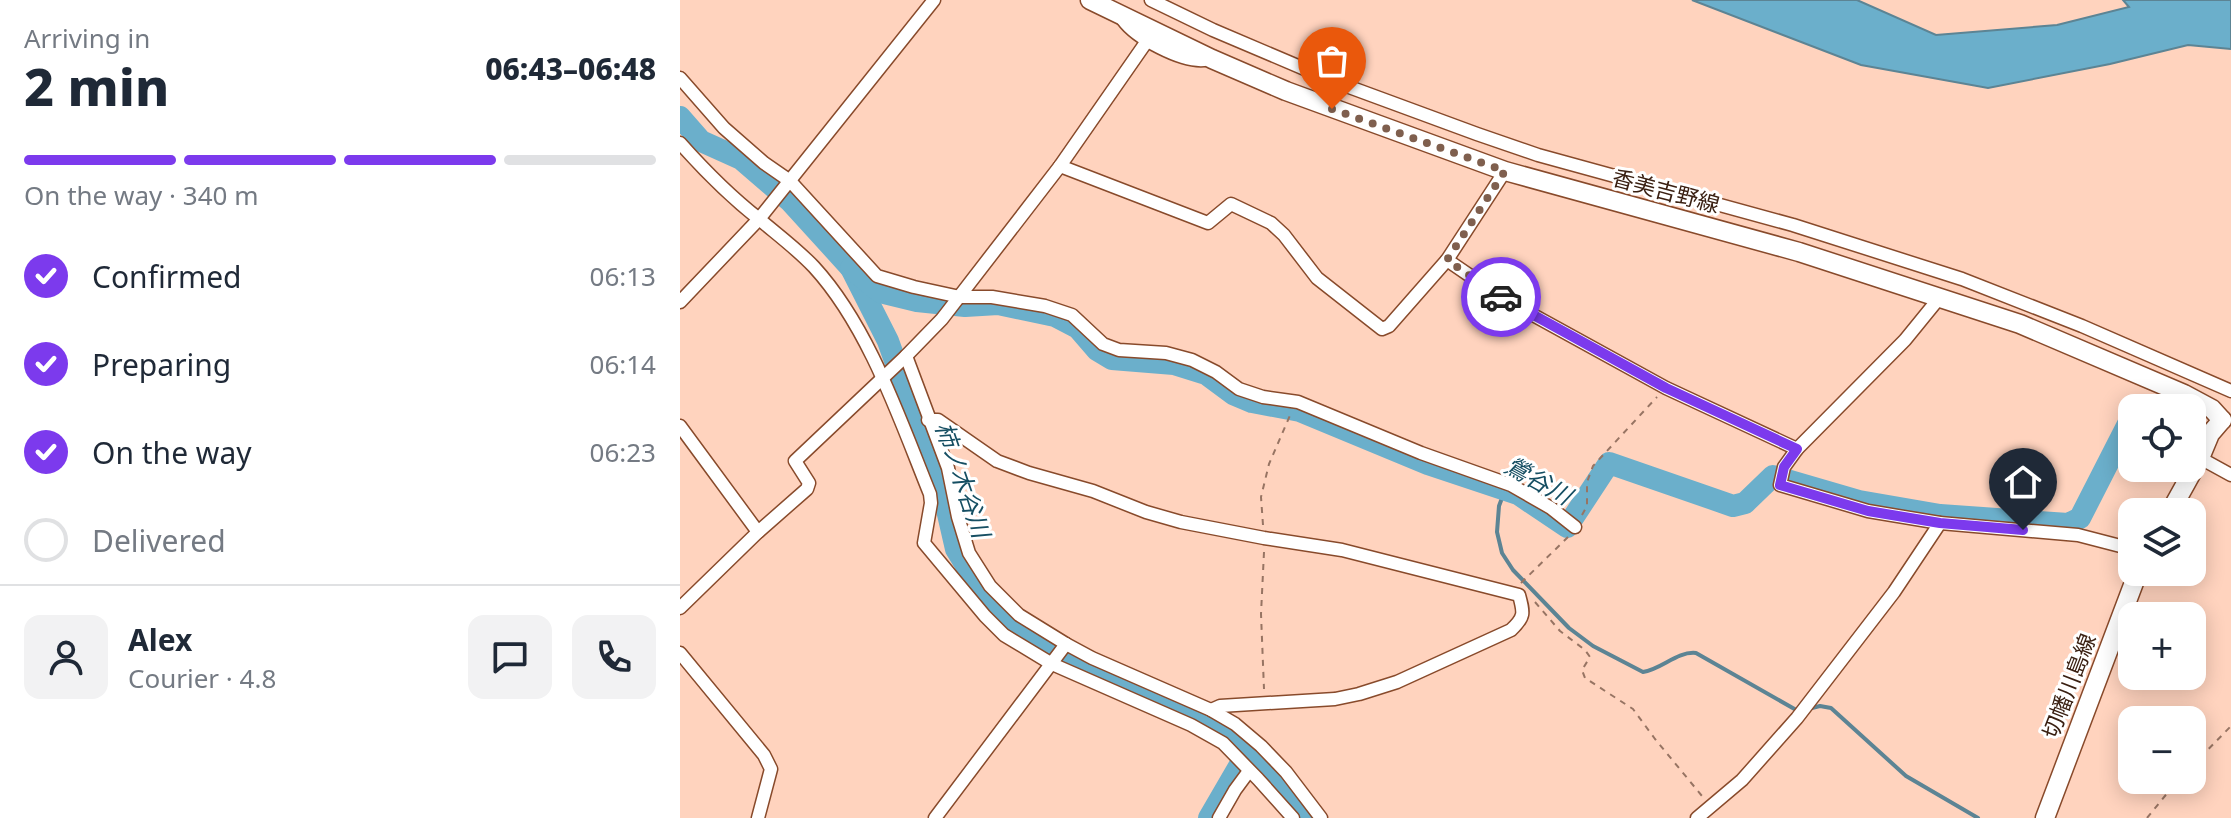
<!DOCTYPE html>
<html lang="en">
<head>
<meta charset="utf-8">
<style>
  :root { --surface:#fff; --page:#f2f2f3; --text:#1f2937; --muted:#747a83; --line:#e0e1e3; --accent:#7c3aed }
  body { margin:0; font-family:"Noto Sans","Noto Sans JP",sans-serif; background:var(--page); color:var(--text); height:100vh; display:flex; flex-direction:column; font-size:30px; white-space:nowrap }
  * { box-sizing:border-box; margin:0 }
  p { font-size:26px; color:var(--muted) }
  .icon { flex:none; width:44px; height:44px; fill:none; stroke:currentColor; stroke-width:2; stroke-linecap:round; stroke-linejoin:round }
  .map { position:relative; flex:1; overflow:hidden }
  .side { display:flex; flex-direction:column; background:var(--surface); width:680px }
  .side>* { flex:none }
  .controls { position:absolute; left:1438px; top:394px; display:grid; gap:16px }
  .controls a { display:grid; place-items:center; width:88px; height:88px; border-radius:16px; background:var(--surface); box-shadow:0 4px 20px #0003; font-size:40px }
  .pin { position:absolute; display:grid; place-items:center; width:68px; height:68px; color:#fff; margin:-82px -34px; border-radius:50% 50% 50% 0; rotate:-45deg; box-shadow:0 0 8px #0007 }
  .pin .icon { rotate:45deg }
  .courier { position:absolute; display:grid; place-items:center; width:80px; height:80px; margin:-40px; border:6px solid #7c3aed; border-radius:50%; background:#fff; color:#222; box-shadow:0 2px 10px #0007 }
  .headline em { font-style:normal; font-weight:800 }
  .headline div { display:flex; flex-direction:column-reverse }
  .headline { display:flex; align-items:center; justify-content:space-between; height:136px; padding:0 24px }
  h1 { font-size:52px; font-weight:800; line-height:60px }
  .bar { display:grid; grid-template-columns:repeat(4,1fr); gap:12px 8px; align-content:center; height:96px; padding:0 24px }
  .bar i { height:10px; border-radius:6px; background:var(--line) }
  .bar .active { background:var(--accent) }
  .bar p { grid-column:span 4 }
  .line { display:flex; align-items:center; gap:20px; padding:0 24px; border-top:2px solid var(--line) }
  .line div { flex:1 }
  .round { display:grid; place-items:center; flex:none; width:84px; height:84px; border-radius:16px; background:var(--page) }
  ol { padding:0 24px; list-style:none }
  li { display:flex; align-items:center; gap:24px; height:88px }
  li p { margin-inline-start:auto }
  li .icon { padding:8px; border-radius:50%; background:var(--accent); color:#fff; stroke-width:4 }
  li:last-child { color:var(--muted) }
  li i { width:44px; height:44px; border:4px solid var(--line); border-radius:50% }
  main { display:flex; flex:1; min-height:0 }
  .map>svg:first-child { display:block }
  .water { fill:#6bafcb; stroke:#5c8494; stroke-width:2 }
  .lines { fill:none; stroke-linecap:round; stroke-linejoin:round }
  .stream { stroke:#5c8494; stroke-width:4 }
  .river { stroke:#6bafcb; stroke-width:22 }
  .street-casing { stroke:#884a2b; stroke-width:15 }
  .secondary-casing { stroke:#884a2b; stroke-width:21 }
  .path { stroke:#977463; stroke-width:2; stroke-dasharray:6 6; stroke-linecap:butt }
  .street { stroke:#fff; stroke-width:12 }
  .secondary { stroke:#fff; stroke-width:18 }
  .done { stroke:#7f5f4e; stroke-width:8; stroke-dasharray:0 14.4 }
  .route { stroke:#7c3aed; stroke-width:10 }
  .labels { text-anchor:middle; stroke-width:6; stroke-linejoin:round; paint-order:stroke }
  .street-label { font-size:22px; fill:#3a2012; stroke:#fff }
  .water-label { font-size:24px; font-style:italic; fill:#154e62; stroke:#fff }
</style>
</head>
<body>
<main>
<section class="side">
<div class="headline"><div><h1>2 min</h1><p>Arriving in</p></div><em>06:43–06:48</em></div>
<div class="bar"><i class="active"></i><i class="active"></i><i class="active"></i><i></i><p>On the way · 340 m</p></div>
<ol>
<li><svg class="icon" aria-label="check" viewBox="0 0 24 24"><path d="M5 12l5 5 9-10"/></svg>Confirmed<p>06:13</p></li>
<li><svg class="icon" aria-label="check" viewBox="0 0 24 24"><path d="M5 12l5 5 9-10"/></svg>Preparing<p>06:14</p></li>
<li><svg class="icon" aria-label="check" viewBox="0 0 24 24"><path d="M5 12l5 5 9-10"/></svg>On the way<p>06:23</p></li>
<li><i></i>Delivered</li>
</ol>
<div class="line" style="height:144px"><a class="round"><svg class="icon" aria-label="person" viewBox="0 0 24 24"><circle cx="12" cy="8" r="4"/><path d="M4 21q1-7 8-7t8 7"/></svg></a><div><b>Alex</b><p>Courier · 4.8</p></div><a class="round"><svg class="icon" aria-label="chat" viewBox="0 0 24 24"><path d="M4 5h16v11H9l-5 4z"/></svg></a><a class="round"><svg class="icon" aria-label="phone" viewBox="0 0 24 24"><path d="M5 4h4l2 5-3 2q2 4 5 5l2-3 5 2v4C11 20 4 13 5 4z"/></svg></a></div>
</section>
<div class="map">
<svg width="1551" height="818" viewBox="0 0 1551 818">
  <rect width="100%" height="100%" fill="#ffd3be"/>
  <!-- water -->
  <polygon class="water" points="1012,0 1177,0 1256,35 1377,25 1449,7 1443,0 1551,0 1551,49 1508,45 1430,64 1308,88 1181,65"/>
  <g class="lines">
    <!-- stream -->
    <g class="stream">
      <path d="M825,490L819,506L817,532L822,553L833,570L889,628L913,646L963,672C982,669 997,651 1016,653L1118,711"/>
      <polyline points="1132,708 1140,706 1151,708 1226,776 1298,818"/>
    </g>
    <!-- river -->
    <g class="river">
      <polyline points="0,117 21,141 61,159 111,202 171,268 208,341 265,501 276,549 301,590 337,626 400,663 482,697 539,725 599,782 627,818"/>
      <polyline points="171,268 200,292 237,301 285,306 318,304 375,316 398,328 417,350 432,359 494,364 526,374 553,394 572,402 620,411 748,464 838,494 887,527 929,463 1053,506 1065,503 1093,476 1179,501 1260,515 1388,524 1400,518 1448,424 1452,421"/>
      <polyline points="1512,445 1513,446"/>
      <polyline points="529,818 568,751"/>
    </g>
    <defs>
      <g id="street">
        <polyline points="471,0 533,30 653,81 797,134 858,155 1113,225 1282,279 1402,326 1551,391"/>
        <path d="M443,20C456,38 501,62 524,60"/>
        <polyline points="0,78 44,128 84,163 110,181 197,276 234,287 280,297 312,297 365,306 392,315 423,344 439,350 486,353 512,360 536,372 559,389 583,397 618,402 741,453 831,485 871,508 895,527"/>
        <path d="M0,143C24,170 51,197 79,219C98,235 117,249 134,267C189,327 220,420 250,494L251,503L244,543L305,616L324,635L372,664L511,725L543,743L578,779L613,818"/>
        <polyline points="380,166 528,223 551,204 591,223 604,235 637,278 702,329 709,326 767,260 825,171"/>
        <polyline points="767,260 824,299 986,388 1117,449"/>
        <polyline points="1260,297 1225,340 1117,449 1104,467 1100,485 1188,511 1260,523 1398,535 1452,549"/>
        <polyline points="0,302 79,219 254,0"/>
        <polyline points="226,356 268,468 278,517 289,553 310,586 339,615 386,644 412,658 531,710 555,724 581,746 606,772 641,818"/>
        <path d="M248,420H258L317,461L349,473L413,491L466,512L501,522L584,538L662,550L839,595C844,613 845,617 831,630L717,682L679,694L655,699L540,706L531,710"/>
        <polyline points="0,426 78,532"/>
        <polyline points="1520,458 1551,475"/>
        <polyline points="0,608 78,532 127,489 129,483 115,461 226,356 262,319 380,166 467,41"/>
        <polyline points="0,653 84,755 91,769 78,818"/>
        <polyline points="255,818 386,644"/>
        <polyline points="539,818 555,790 569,771"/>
        <polyline points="1017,818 1062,780 1117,718 1214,592 1260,523"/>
      </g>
      <g id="secondary">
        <polyline points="410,0 532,59 606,91 825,171 1119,252 1340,324 1504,394 1532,409 1542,420"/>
        <polyline points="1490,512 1520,458 1530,434 1542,420"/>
        <polyline points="1365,818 1458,572"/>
      </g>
    </defs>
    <!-- street casing -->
    <use href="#street" class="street-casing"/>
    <!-- secondary casing -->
    <use href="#secondary" class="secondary-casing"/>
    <!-- path -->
    <g class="path">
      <polyline points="902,515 907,506 907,482 913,466 977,397"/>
      <polyline points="583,525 581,497 589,464 611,413"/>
      <polyline points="584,552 581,614 584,689"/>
      <polyline points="841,583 888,537"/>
      <polyline points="855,602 880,631 905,650 910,657 902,670 905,678 953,709 975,739 1022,796"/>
      <polyline points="1512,766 1551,726"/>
      <polyline points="1467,818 1498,780"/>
    </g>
    <!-- street -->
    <use href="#street" class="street"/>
    <!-- secondary -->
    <use href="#secondary" class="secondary"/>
  </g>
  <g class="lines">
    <!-- done -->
    <polyline class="done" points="652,109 825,171 767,260 821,297"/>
    <!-- route -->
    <polyline class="route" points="821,297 986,388 1117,449 1104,467 1100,485 1188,511 1260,523 1343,530"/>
  </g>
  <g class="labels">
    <!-- street labels -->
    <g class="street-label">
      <text transform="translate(986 191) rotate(15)" y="8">香美吉野線</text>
      <text transform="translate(1389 686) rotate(-69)" y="8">切幡川島線</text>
    </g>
    <!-- water labels -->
    <g class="water-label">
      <text transform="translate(282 480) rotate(71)" y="8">柿ノ木谷川</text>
      <text transform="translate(858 481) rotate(29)" y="8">鶯谷川</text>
    </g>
  </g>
</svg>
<div class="controls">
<a><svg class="icon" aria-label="locate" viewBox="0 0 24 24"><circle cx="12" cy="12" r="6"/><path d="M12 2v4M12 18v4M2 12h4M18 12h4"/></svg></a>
<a><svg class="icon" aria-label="layers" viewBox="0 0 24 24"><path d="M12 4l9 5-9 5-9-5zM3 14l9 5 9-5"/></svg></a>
<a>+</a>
<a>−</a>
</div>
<div class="pin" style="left:652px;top:109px;background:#ea580c"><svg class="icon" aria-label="bag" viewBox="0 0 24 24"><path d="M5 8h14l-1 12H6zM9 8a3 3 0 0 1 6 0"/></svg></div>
<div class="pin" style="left:1343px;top:530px;background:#1f2937"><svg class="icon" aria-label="home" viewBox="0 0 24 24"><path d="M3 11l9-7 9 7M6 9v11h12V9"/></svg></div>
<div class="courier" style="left:821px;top:297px"><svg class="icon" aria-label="car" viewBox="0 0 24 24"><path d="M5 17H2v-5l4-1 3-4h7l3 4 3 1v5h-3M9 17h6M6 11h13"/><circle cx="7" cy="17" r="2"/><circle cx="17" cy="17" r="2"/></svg></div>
</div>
</main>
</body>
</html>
